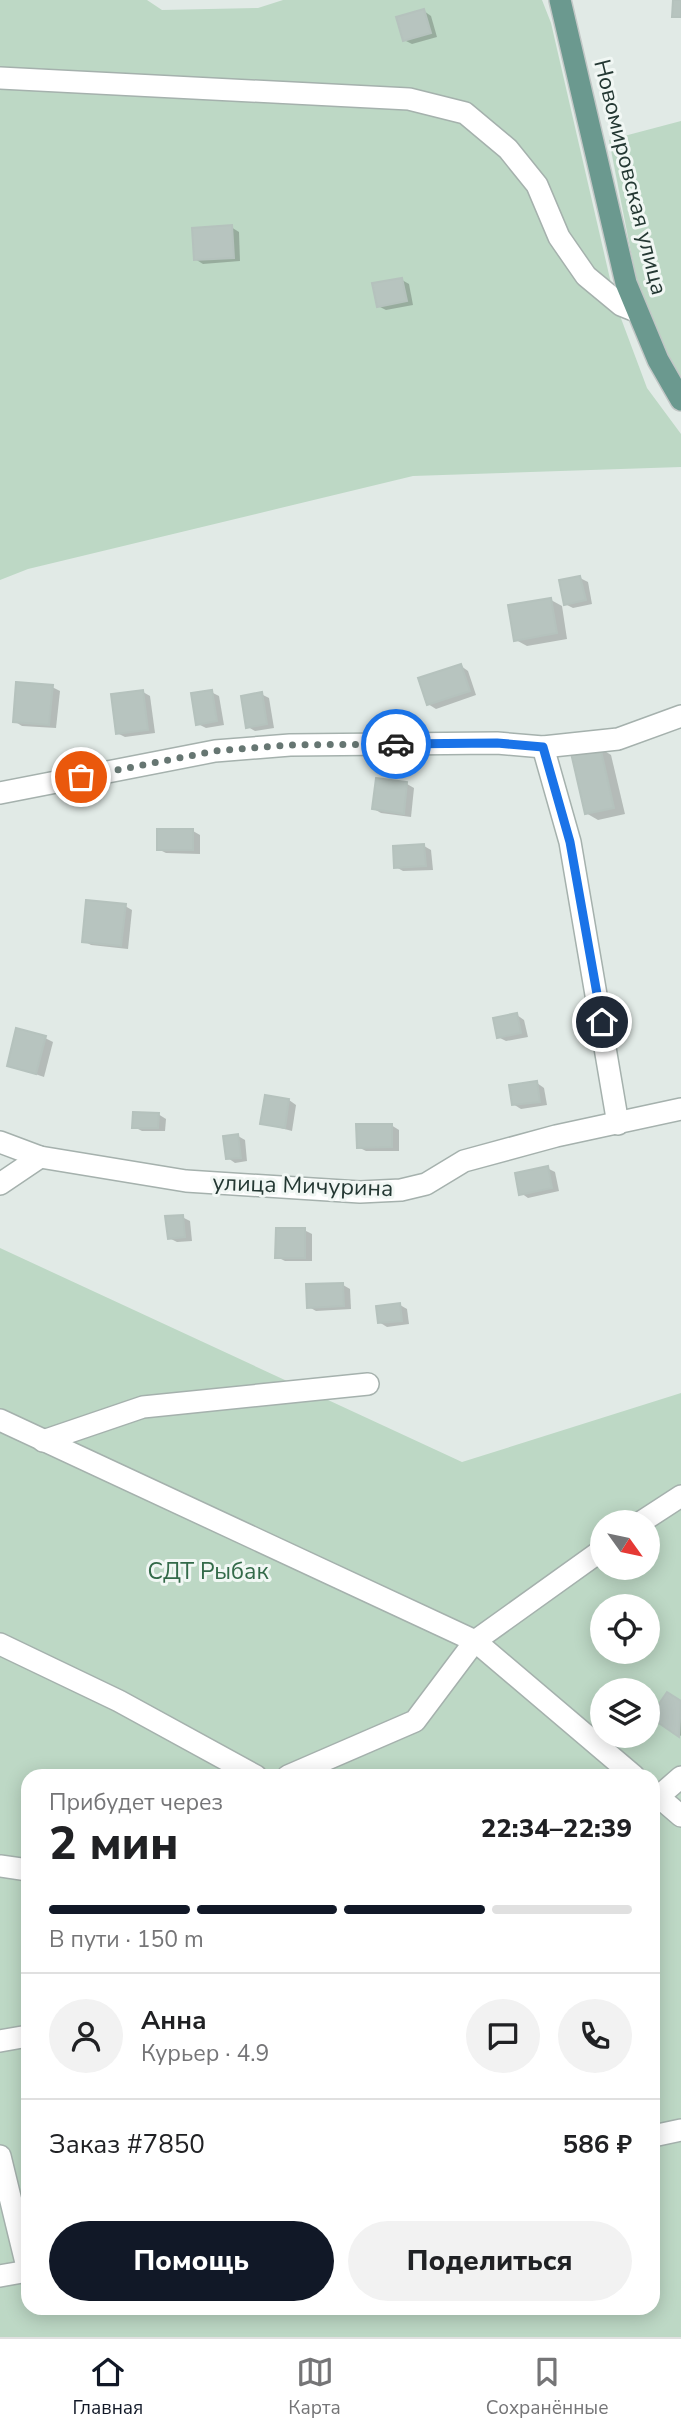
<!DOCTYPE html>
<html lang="ru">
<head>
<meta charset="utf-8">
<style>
  :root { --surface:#fff; --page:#f2f2f2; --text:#202124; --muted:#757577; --line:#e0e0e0; --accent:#111827 }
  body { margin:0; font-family:"Nunito Sans",sans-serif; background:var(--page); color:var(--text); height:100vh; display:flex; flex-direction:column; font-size:26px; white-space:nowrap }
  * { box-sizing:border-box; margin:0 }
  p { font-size:23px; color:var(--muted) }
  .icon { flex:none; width:38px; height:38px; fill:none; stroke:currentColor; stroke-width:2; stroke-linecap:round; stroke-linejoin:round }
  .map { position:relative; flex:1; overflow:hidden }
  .details { position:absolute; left:21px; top:1769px; width:639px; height:546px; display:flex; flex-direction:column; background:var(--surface); border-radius:21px; box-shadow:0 4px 18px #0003 }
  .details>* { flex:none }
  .needle { width:46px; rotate:123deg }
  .buttons { position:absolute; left:590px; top:1510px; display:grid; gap:14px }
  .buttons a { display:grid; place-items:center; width:70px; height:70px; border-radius:50%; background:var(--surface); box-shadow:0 4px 18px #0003; font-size:35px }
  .pin { position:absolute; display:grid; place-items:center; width:60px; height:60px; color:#fff; margin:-30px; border:4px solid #fff; border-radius:50%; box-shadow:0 2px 7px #0007 }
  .courier { position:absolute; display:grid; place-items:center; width:70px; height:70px; margin:-35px; border:5px solid #1a73e8; border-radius:50%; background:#fff; color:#222; box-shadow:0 2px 9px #0007 }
  .headline em { font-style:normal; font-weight:800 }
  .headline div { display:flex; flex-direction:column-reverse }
  .headline { display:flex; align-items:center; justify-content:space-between; height:119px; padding:0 28px }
  h1 { font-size:46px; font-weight:800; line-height:52px }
  .bar { display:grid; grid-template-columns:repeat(4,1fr); gap:10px 7px; align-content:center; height:84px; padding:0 28px }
  .bar i { height:9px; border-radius:5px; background:var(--line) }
  .bar .current { background:var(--accent) }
  .bar p { grid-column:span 4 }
  .line { display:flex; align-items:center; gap:18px; padding:0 28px; border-top:2px solid var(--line) }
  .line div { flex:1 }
  .round { display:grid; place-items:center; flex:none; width:74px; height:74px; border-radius:37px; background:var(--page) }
  .primary-button { display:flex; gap:14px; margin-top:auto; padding:14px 28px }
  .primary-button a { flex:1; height:80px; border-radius:42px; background:var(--accent); color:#fff; font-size:28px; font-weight:800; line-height:80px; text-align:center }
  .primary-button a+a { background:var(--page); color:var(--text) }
  .dock { display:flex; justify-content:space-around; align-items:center; height:98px; border-top:2px solid var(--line); background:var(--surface); font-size:19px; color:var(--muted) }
  .dock a { display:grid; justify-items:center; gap:4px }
  .dock .current { color:var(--accent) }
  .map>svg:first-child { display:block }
  .green { fill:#bdd8c5; fill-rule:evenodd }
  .shadow { fill:#0003 }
  .building { fill:#b7c4bf; stroke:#b5c2bd; stroke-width:2 }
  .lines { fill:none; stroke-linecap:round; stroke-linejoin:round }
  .minor-casing { stroke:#a5b1ad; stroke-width:24 }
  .major-casing { stroke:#c2c7c6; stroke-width:24 }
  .minor { stroke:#fff; stroke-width:21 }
  .major { stroke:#6b998f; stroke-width:21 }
  .done { stroke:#667672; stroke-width:7; stroke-dasharray:0 12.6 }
  .route { stroke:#1a73e8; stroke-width:9 }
  .labels { text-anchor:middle; stroke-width:6; stroke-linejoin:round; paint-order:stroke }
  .street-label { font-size:23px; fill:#243833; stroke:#f1f7f4 }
  .park-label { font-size:23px; fill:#336a49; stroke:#f1f7f4 }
</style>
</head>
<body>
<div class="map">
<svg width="681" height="2337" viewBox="0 0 681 2337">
  <rect width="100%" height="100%" fill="#e1eae6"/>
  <!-- green -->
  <g class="green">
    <polygon points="0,0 147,0 162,10 258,8 283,0 542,0 551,23 616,305 647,388 681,434 681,467 413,476 28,569 0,580"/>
    <polygon points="681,121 681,377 653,329 637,283 609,140"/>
    <path d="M0,1248L462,1462L681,1393V2337H0ZM602,1522H648V1568H602ZM602,1606H648V1652H602ZM602,1690H648V1736H602ZM28,1776H653V2308H28Z"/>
  </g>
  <!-- shadow -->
  <g class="shadow">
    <polygon points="424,11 431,16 437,37 412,44 404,40"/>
    <polygon points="231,227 239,232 240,261 203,264 195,259"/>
    <polygon points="402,280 409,284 413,305 386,310 378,306"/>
    <polygon points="580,578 588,582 592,604 573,608 565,604"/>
    <polygon points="551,600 562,606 567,639 527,646 516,640"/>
    <polygon points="461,666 468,671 476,695 436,709 428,704"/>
    <polygon points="52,687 60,691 56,728 22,726 14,721"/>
    <polygon points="143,692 150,696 155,733 125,737 117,733"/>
    <polygon points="211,692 219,696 224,725 206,728 198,724"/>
    <polygon points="261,694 269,698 274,728 255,731 248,727"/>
    <polygon points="600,748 611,755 625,814 598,820 586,813"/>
    <polygon points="407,784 414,788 411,817 381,813 374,809"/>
    <polygon points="193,831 200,835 200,854 166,853 158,849"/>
    <polygon points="424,846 431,850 433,870 403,871 396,867"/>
    <polygon points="125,906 132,910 128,949 91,945 84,941"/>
    <polygon points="517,1015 524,1020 528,1037 506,1041 498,1037"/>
    <polygon points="45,1038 53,1042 44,1077 9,1065"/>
    <polygon points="537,1083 544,1088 547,1105 521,1109 513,1104"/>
    <polygon points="289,1100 296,1105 292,1131 262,1123"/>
    <polygon points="158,1114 166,1119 165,1131 142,1131 134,1127"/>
    <polygon points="391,1125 399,1130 399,1151 366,1151 358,1147"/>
    <polygon points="238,1136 245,1140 247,1161 235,1163 228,1158"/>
    <polygon points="547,1168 555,1172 559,1191 528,1198 521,1193"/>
    <polygon points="182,1217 190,1221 192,1241 177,1242 169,1238"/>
    <polygon points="304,1230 312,1234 312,1261 285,1261 277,1257"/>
    <polygon points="343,1285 350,1289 351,1309 316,1311 309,1307"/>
    <polygon points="400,1305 407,1309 409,1324 387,1327 379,1322"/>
    <polygon points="668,1694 681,1703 681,1736 652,1716"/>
  </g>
  <!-- building -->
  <g class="building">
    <polygon points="673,0 681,0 681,17 672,17"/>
    <polygon points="424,9 431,33 403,41 396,17"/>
    <polygon points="232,225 234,258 194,260 192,228"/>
    <polygon points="402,278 407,301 377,307 372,283"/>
    <polygon points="580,576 586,600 564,605 559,580"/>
    <polygon points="551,598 557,633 514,641 508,605"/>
    <polygon points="461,664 470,691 427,705 418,678"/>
    <polygon points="16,682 53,685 49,725 13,722"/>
    <polygon points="143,690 148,730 116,734 111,694"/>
    <polygon points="212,690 217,721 196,725 191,693"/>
    <polygon points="262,692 267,724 246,728 241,696"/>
    <polygon points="600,746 614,808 585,814 571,753"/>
    <polygon points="376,778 407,782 404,814 372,809"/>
    <rect x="157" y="829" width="36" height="21"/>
    <polygon points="424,844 426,866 394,868 393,846"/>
    <polygon points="86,900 126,904 121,946 82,942"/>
    <polygon points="517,1013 521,1033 497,1038 493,1018"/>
    <polygon points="16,1028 46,1036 36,1074 7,1066"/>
    <polygon points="537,1081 540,1102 512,1105 509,1085"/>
    <polygon points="265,1095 289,1099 285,1128 260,1124"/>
    <polygon points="133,1112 159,1113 158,1128 132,1128"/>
    <polygon points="356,1124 392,1124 392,1147 357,1148"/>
    <polygon points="238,1134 241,1158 226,1159 223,1136"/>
    <polygon points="548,1166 552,1188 519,1195 515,1173"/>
    <polygon points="183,1215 185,1237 168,1239 165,1216"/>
    <polygon points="276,1228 305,1228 305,1258 275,1258"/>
    <polygon points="343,1283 344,1306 307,1308 306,1284"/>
    <polygon points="400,1303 402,1321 378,1323 376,1306"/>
    <polygon points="667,1692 681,1701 679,1737 650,1717"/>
  </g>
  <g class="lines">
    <defs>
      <g id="minor">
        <polyline points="0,78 409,99 465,113 508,149 537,185 559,237 586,276 621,305 636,311"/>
        <polyline points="543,747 570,842 618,1124"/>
        <polyline points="0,793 215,751 290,745 497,743 543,747 618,739 681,716"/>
        <polyline points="0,1142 40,1157 186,1181 360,1192 401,1190 426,1184 464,1161 556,1136 681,1109"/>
        <polyline points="0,1184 40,1157"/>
        <polyline points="0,1420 475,1641 634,1776"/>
        <polyline points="43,1441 143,1407 368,1384"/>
        <polyline points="641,1522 681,1496"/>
        <polyline points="0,1644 119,1701 256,1776"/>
        <polyline points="288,1776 415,1721 475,1641 602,1550"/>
        <polyline points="653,1792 681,1816"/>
        <polyline points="658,1797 681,1777"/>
        <polyline points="0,1866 28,1870"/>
        <polyline points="0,2041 28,2036"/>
        <polyline points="653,2136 681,2130"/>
        <polyline points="0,2156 28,2271"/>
        <polyline points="0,2276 28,2271"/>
      </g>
      <polyline id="major" points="560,0 626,283 658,360 681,400"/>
    </defs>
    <!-- minor casing -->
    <use href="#minor" class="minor-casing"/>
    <!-- major casing -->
    <use href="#major" class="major-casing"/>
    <!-- minor -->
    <use href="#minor" class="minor"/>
    <!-- major -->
    <use href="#major" class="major"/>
  </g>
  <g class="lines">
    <!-- done -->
    <polyline class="done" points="81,777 215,751 290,745 396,744"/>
    <!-- route -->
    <polyline class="route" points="396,744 497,743 543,747 570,842 602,1022"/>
  </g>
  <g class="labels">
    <!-- street labels -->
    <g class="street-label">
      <text transform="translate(631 177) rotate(76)" y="8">Новомировская улица</text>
      <text transform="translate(303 1185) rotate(2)" y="8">улица Мичурина</text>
    </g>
    <!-- park labels -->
    <g class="park-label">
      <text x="208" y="1579">СДТ Рыбак</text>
    </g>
  </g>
</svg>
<div class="buttons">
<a><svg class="needle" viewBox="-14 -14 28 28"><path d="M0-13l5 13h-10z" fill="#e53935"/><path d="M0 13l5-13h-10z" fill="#757577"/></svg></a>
<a><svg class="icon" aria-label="locate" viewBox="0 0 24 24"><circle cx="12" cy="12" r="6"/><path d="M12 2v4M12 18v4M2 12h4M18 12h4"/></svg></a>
<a><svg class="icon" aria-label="layers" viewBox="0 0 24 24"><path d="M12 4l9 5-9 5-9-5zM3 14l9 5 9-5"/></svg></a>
</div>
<div class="pin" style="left:81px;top:777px;background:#ea580c"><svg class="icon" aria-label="bag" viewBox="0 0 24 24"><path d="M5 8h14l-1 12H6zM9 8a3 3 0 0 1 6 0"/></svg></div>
<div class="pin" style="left:602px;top:1022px;background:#1f2937"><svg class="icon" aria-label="home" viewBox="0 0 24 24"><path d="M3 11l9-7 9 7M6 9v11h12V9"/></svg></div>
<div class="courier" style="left:396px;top:744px"><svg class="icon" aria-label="car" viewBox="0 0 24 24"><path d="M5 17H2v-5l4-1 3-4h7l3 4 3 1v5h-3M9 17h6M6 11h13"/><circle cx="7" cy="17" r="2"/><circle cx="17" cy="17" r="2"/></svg></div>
<section class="details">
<div class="headline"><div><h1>2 мин</h1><p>Прибудет через</p></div><em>22:34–22:39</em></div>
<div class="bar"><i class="current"></i><i class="current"></i><i class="current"></i><i></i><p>В пути · 150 m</p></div>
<div class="line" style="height:126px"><a class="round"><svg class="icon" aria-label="person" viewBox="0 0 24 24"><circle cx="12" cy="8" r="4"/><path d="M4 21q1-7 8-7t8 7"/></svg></a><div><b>Анна</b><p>Курьер · 4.9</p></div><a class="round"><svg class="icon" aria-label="chat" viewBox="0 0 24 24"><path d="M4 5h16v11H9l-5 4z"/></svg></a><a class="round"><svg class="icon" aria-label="phone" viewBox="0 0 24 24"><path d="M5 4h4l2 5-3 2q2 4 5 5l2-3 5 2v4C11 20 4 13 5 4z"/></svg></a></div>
<div class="line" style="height:91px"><div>Заказ #7850</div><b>586 ₽</b></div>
<div class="primary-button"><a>Помощь</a><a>Поделиться</a></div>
</section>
</div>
<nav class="dock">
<a class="current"><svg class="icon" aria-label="home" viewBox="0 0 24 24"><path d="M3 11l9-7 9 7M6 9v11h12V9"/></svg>Главная</a>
<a><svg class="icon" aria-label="map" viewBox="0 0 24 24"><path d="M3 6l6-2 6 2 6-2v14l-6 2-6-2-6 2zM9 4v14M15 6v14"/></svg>Карта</a>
<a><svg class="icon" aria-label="saved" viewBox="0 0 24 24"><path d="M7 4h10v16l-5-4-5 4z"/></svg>Сохранённые</a>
</nav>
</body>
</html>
